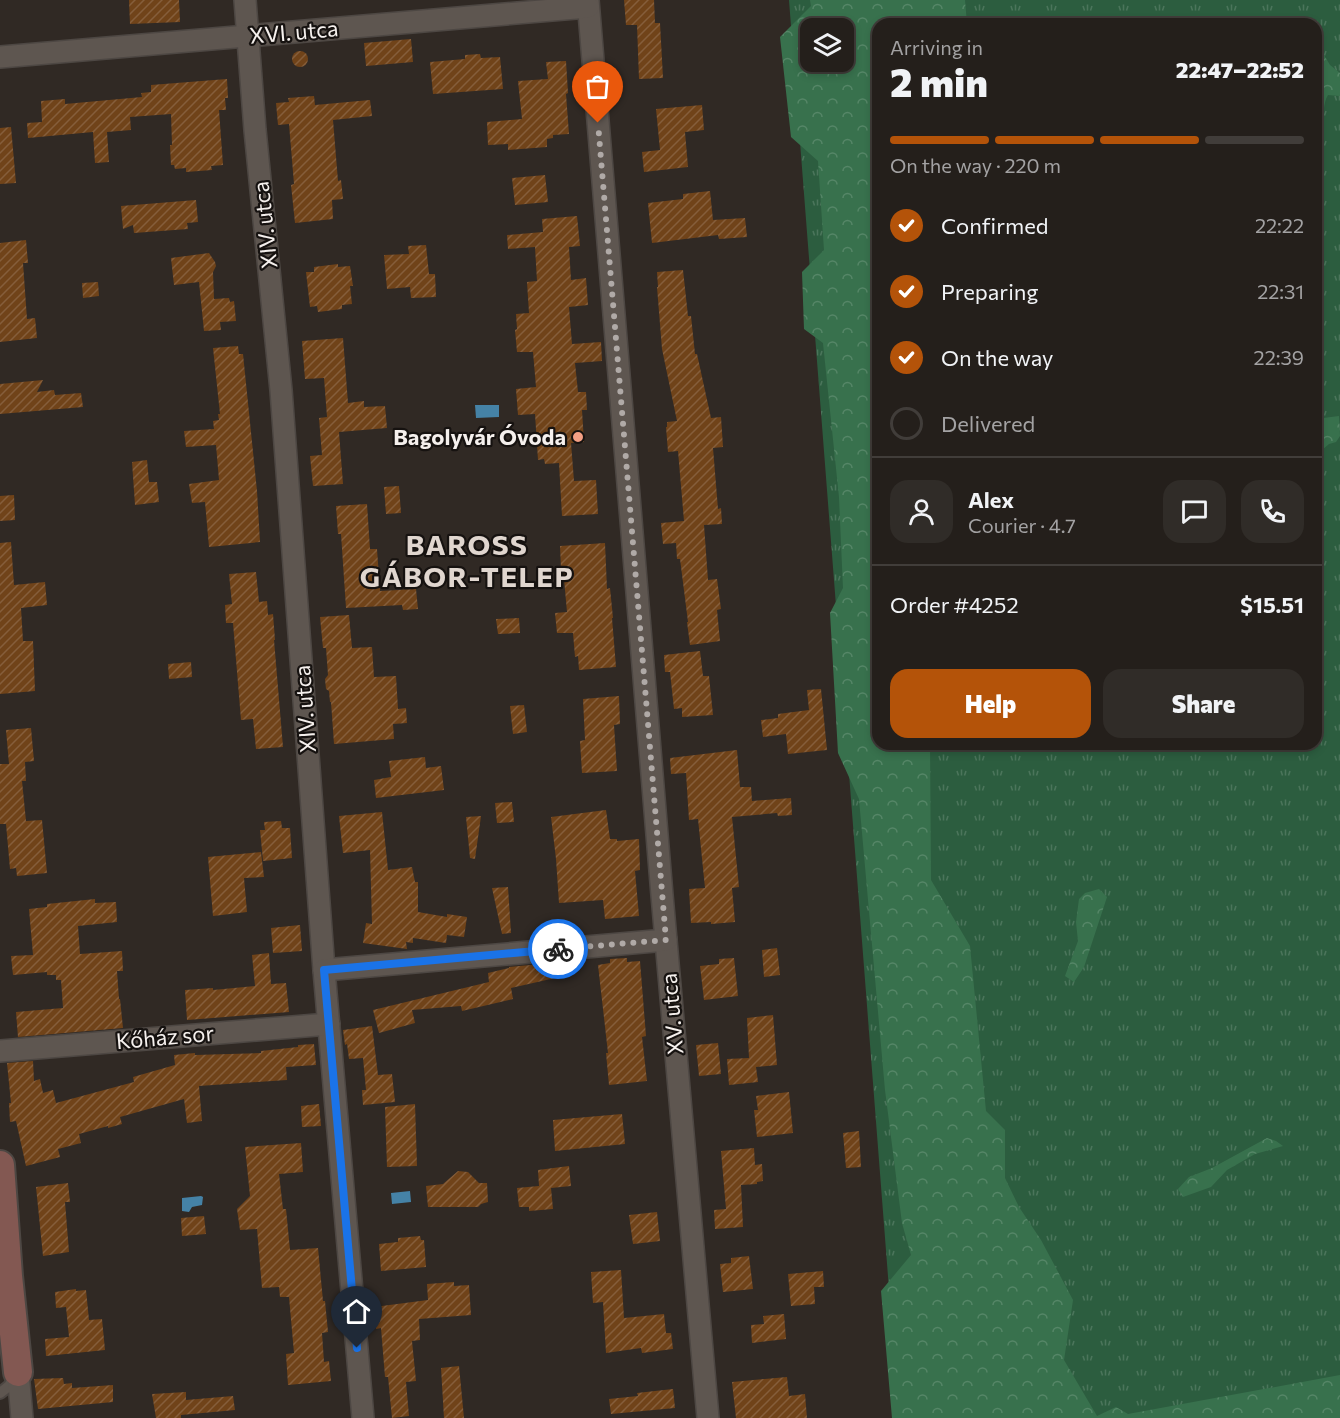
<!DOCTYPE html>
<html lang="en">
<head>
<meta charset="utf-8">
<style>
  :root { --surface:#241f1b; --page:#302c28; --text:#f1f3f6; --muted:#a3a2a3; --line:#413d3a; --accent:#b45309 }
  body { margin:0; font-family:Commissioner,sans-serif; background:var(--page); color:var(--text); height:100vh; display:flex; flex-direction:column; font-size:22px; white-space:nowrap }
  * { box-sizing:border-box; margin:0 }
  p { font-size:20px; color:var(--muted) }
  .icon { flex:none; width:33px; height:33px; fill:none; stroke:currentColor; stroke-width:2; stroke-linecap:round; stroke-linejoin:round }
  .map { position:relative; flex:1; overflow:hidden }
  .details { position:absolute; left:872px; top:18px; width:450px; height:732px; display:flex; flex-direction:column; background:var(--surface); border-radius:18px; box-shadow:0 3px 9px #0003,0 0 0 2px var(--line) }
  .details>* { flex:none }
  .controls { position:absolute; left:800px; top:18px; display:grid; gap:12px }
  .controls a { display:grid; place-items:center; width:54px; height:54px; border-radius:12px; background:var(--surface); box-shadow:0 3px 9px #0003,0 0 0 2px var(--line); font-size:30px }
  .pin { position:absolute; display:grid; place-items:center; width:51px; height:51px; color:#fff; margin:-62px -26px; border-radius:50% 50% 50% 0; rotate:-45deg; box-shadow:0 0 6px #0007 }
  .pin .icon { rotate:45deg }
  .courier { position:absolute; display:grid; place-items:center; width:60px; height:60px; margin:-30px; border:4px solid #1a73e8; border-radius:50%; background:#fff; color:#222; box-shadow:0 2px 8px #0007 }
  .head em { font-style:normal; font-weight:800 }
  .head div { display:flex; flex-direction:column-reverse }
  .head { display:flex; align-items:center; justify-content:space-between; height:102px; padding:0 18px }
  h1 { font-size:39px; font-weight:800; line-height:45px }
  .bar { display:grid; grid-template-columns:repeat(4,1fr); gap:9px 6px; align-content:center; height:72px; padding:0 18px }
  .bar i { height:8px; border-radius:4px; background:var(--line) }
  .bar .selected { background:var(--accent) }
  .bar p { grid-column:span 4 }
  .line { display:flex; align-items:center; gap:15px; padding:0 18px; border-top:2px solid var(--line) }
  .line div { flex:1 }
  .round { display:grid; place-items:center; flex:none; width:63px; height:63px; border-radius:18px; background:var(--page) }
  ol { padding:0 18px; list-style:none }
  li { display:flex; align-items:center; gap:18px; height:66px }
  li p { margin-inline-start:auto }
  li .icon { padding:6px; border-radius:50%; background:var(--accent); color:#fff; stroke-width:4 }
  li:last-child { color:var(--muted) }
  li i { width:33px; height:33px; border:3px solid var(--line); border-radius:50% }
  .button { display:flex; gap:12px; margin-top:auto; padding:12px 18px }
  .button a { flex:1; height:69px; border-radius:18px; background:var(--accent); color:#fff; font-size:24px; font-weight:800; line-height:69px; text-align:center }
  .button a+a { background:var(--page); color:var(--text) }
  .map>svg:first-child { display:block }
  .grass { fill:url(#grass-tufts); fill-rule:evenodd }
  .forest { fill:url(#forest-crowns); fill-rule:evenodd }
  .water { fill:#4582a6 }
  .building { fill:url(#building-hatch) }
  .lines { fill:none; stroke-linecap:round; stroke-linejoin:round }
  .lane-casing { stroke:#4d4743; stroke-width:14 }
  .street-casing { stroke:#4d4743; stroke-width:24 }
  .secondary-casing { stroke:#4d4743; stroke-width:32 }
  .lane { stroke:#5e5650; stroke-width:10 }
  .street { stroke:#5e5650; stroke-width:21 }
  .secondary { stroke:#835852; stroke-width:28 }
  .done { stroke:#b0aaa7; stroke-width:6; stroke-dasharray:0 10.8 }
  .route { stroke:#1a73e8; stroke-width:8 }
  .poi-dot { fill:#f39f84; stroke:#161210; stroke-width:2 }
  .labels { text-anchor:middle; stroke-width:4.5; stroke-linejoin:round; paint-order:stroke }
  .street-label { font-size:22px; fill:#f5f0ed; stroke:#161210 }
  .poi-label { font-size:22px; font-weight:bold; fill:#f5f0ed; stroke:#161210; text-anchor:end }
  .district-label { font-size:28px; font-weight:bold; letter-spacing:1.5px; fill:#e0d6cf; stroke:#161210 }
</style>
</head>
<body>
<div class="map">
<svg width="1340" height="1418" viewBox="0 0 1340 1418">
  <defs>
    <pattern id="grass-tufts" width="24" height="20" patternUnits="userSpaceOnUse" patternTransform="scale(1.5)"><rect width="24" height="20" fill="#2c5d3f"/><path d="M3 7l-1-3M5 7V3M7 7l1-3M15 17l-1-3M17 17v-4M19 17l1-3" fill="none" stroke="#4b755b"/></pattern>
    <pattern id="forest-crowns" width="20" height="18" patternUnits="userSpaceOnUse" patternTransform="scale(1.5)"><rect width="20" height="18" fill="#38714d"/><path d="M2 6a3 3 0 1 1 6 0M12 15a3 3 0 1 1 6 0" fill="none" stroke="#558667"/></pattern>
    <pattern id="building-hatch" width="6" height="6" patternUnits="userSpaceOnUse" patternTransform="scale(1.5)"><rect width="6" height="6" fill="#704319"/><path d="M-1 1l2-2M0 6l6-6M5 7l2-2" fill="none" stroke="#855e3b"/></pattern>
  </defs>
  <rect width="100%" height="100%" fill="#302924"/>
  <!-- grass -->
  <path class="grass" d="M789,0H1340V1406L1293,1418H899ZM878,24H1316V744H878ZM810,28H843V62H810Z"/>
  <!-- forest -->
  <g class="forest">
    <path d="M810,0H965L967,24H878V744H930L931,880L970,946L986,1111L1005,1130V1178L1019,1207L1041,1240L1073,1300L1064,1360L1097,1416L1116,1407L1128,1414L1340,1375V1418H892L881,1291L911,1255L902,1223L885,1090L859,799L838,753L830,613L843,588L839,497L823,343L804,329L802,272L824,250L818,161L791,137L780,37L811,6ZM810,28H843V62H810Z"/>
    <path d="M1316,42L1330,65L1340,73V96L1328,95C1323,102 1324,117 1321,126L1316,128Z"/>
    <polygon points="1339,416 1340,436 1336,442 1329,444 1316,455 1316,419"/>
    <polygon points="1099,889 1107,897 1084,967 1074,982 1065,976 1078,941 1076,922 1079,899 1085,893"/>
    <polygon points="1267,1138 1276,1141 1283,1146 1255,1154 1227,1170 1211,1187 1183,1197 1178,1189 1189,1177 1212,1168"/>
  </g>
  <!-- water -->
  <g class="water">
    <polygon points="475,405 499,405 499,417 476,418"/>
    <polygon points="410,1191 411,1202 392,1204 391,1193"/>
    <polygon points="201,1196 203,1197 202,1205 192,1207 189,1212 182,1211 182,1198"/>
  </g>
  <!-- building -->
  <g class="building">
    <polygon points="129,0 179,0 180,22 130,24"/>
    <polygon points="624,0 654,0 655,23 660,23 663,78 639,79 637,25 626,25"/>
    <polygon points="411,39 413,62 366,66 364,43"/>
    <circle cx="300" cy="59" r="8"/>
    <polygon points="480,54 481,58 500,57 503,89 433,94 430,62 465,59 465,55"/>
    <polygon points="566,61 568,93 566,94 569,134 553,135 553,138 547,139 547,147 508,150 508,144 488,145 487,122 522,119 518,81 548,79 546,62"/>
    <polygon points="227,79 228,98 225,98 226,110 219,110 223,165 211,166 212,170 186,172 186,168 175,169 174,165 171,165 170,145 172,145 171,114 130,117 131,130 107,132 109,162 95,163 93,132 28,138 27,123 42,122 41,101 65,99 65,104 142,97 141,93 151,92 151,85"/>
    <polygon points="314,96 315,105 370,100 372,116 333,120 338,181 341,180 343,199 332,200 333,219 295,223 291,185 294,184 289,124 278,125 276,103 289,102 288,98"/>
    <polygon points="702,105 704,130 685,132 688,167 644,172 642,152 660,150 656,109"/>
    <polygon points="11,127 16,183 0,184 0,128"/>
    <polygon points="545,175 548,202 515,205 512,178"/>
    <polygon points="710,191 713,220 745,218 747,237 719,239 718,235 652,243 648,203 683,199 683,194"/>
    <polygon points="196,200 198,222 187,223 188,229 134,233 133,225 123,229 121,206"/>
    <polygon points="577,216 580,246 569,247 571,280 586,278 588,305 569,307 572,344 601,342 602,361 575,363 578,392 586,392 587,410 582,410 584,442 571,443 574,481 596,480 598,514 562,516 559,463 545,464 544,459 538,460 535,414 518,415 516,389 536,387 533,352 517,352 515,330 517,329 516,314 529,313 527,282 537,281 535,247 508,249 507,235 543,232 542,219"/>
    <polygon points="26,240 28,263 23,263 27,319 35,318 37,338 0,342 0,243"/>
    <polygon points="426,245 429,274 435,274 436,297 411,298 410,287 387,289 384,255 409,254 408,246"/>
    <polygon points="209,253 215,262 216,266 213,272 214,299 229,298 230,302 234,301 236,321 220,322 221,330 204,331 199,282 174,285 171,258"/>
    <polygon points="338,264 338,267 350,266 353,286 350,286 352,304 342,305 342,309 318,312 317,306 310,307 306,272 314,272 314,267"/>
    <polygon points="683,270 688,316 691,316 695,354 697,354 711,418 721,417 723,447 713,448 718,509 721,508 722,524 704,525 708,580 717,579 721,609 717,610 720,641 690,645 687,622 688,622 680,559 677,559 676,543 663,544 661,523 684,521 678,451 668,452 666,427 667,427 667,422 677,421 662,349 657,287 658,287 657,272"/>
    <polygon points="98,282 99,296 83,298 82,283"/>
    <polygon points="343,338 348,403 364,401 364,407 385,406 387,428 339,432 343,484 313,486 310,456 322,455 319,418 327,417 324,378 305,379 302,341"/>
    <polygon points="238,346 239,354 243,354 257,491 260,542 209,547 205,502 192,503 189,484 219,480 216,445 186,447 184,431 214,429 213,421 219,420 218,414 220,414 213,348"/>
    <polygon points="43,380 37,392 54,390 55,395 81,393 83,407 0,414 0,384"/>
    <polygon points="147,460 149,482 157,482 159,502 135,505 132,462"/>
    <polygon points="399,486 401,513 386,514 384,487"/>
    <polygon points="14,495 15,520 0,521 0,496"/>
    <polygon points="367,504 370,549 377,549 380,591 416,589 418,609 403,610 402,605 346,608 341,534 338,534 336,506"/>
    <polygon points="11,542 14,585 45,582 47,605 21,608 23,641 33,641 35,691 0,694 0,543"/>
    <polygon points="605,543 607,589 610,588 613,618 612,618 616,667 579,670 578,656 575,657 573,633 557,633 555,613 567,612 563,568 561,569 560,546"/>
    <polygon points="256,572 259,602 267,601 268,615 273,614 275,640 274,640 283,747 256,749 253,719 241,720 233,623 226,623 225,605 232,604 229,574"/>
    <polygon points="349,615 352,648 372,647 374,677 396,676 398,709 406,708 407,723 393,724 394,739 334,744 331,702 330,702 329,691 326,689 325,679 328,675 326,648 323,648 320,617"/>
    <polygon points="519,618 520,633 498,634 496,619"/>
    <polygon points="700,651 703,676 709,676 713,715 682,717 682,708 674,709 670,672 665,672 664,655"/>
    <polygon points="191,662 192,677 169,679 168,664"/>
    <polygon points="821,689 827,750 788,754 786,734 763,737 761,720 778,718 778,714 809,710 807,690"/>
    <polygon points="619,696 620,724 614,725 617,771 582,773 580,741 585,740 583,699"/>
    <polygon points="524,705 527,732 513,734 510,706"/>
    <polygon points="31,728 34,761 25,762 26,781 22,781 26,821 42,820 47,873 17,876 16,868 10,869 6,824 0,824 0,764 9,764 6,730"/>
    <polygon points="737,750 740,787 751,787 752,801 791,798 792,815 778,816 777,813 732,817 739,887 732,888 735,922 711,924 711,922 691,923 689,889 705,888 698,819 689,820 686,773 671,774 670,758"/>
    <polygon points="425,757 426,768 441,766 444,790 376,798 374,780 391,777 389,761"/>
    <polygon points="512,802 514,822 497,823 495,803"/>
    <polygon points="606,810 610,839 617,839 617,841 639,839 640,870 635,871 639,916 605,919 603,900 559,903 556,859 551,817"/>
    <polygon points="382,812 388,870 412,867 415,882 418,882 418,912 447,917 447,914 467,917 464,937 447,935 446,943 413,938 413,943 406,942 407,949 363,943 366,923 372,924 370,850 343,853 339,816"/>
    <polygon points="481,816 475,859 470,858 466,817"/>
    <polygon points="281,821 282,828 290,828 292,858 263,861 260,830 265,830 264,822"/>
    <polygon points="261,852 264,877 244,878 247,912 213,916 208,857"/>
    <polygon points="508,887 511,933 502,934 492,888"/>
    <polygon points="95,899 95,903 116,902 117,922 78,926 80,954 122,951 123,971 117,971 119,999 120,999 123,1028 18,1037 16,1012 63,1008 61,980 56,980 56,975 47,975 47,972 13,975 11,956 33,955 29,909 47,907 47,904"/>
    <polygon points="300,925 302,951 273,953 271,928"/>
    <polygon points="777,948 780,975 764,977 762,950"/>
    <polygon points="269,953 271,984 286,983 289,1012 187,1020 185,990 213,988 213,990 255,986 252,955"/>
    <polygon points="627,958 627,962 640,961 646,1036 642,1037 647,1081 609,1085 606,1053 608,1053 598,965 610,963 610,959"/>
    <polygon points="734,958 738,996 704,1000 700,966 719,964 719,959"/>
    <polygon points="562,962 564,976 511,988 513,999 462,1011 461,1006 412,1010 415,1023 379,1033 373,1010 489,982 488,973 509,968 509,967"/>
    <polygon points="773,1015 777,1065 756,1067 758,1082 729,1085 727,1059 749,1058 747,1018"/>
    <polygon points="372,1026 378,1075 392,1074 395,1102 363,1105 362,1090 366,1090 363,1058 349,1059 347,1044 345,1045 343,1030"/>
    <polygon points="718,1043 721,1074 699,1076 696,1045"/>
    <polygon points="314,1044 316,1065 286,1067 287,1080 199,1086 202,1121 187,1123 184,1099 120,1117 122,1124 108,1128 108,1126 79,1134 81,1143 58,1149 60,1157 26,1166 16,1121 10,1122 9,1103 11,1103 7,1063 33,1061 34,1081 40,1079 43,1093 53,1090 56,1103 134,1082 133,1077 175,1065 174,1055 195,1053 195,1055 261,1053 261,1051 298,1047 298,1045"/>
    <polygon points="789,1092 793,1133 757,1137 754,1110 758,1110 756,1096"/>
    <polygon points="319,1104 321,1126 302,1127 301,1106"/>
    <polygon points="415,1104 417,1166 387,1167 385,1107"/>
    <polygon points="622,1114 625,1144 555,1151 553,1120"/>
    <polygon points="859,1131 861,1167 846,1168 843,1133"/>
    <polygon points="301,1143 303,1172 279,1174 283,1209 286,1209 290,1250 318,1248 323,1301 325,1301 328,1332 322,1333 324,1362 329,1361 331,1381 288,1385 286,1354 294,1353 289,1297 280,1297 279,1287 262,1288 257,1229 240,1230 237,1209 250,1196 245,1147"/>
    <polygon points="754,1148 755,1165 762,1164 763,1181 757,1182 757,1184 741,1185 743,1227 715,1229 714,1210 726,1209 721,1151"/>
    <polygon points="569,1166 571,1186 551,1188 553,1209 529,1211 529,1207 519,1207 517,1188 539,1186 538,1170"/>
    <polygon points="458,1171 468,1172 479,1183 487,1183 488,1202 481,1204 478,1207 428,1207 426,1186 443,1184"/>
    <polygon points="68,1183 70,1202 65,1202 69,1252 43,1256 36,1187"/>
    <polygon points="657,1212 660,1241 633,1244 629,1215"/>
    <polygon points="204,1216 206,1234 182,1236 181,1218"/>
    <polygon points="420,1236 421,1240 424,1240 426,1267 381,1271 379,1244 398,1242 398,1238"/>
    <polygon points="749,1256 753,1289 723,1292 720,1264 731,1263 731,1258"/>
    <polygon points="621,1270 624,1318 664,1314 666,1333 671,1333 673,1349 642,1353 641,1348 606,1353 603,1302 593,1303 591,1272"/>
    <polygon points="823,1271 824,1287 814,1287 815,1304 791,1306 788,1274"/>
    <polygon points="454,1282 454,1286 469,1285 471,1315 419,1319 420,1340 412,1341 416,1381 406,1382 409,1416 392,1418 388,1377 385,1377 381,1328 376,1329 374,1307 428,1300 427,1284"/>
    <polygon points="76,1289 76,1291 86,1290 89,1320 102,1319 105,1350 46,1356 45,1339 69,1337 66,1307 56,1308 55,1292"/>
    <polygon points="784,1314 786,1339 752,1343 751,1325 764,1324 763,1316"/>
    <polygon points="459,1366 464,1418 444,1418 441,1368"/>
    <polygon points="787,1377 789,1396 805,1394 807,1418 736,1418 732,1382"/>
    <polygon points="63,1378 64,1384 72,1383 72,1388 113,1385 113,1402 38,1409 34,1379"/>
    <polygon points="673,1389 675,1408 611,1414 609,1399 638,1396 637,1393"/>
    <polygon points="186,1392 186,1400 233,1396 235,1410 181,1415 181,1418 156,1418 152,1394"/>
  </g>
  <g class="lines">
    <defs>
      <polyline id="lane" points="0,1393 9,1386 15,1376"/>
      <g id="street">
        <polyline points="245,0 255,130 281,390 324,970 363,1418"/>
        <polyline points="588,0 662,895 708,1418"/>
        <polyline points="0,57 588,7"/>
        <polyline points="324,970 666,940"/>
        <polyline points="0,1051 329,1024"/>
        <polyline points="18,1372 22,1418"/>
      </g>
      <polyline id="secondary" points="0,1165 8,1276 18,1372"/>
    </defs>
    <!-- lane casing -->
    <use href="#lane" class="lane-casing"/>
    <!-- street casing -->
    <use href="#street" class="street-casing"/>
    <!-- secondary casing -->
    <use href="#secondary" class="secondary-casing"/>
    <!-- lane -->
    <use href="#lane" class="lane"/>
    <!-- street -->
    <use href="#street" class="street"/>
    <!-- secondary -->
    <use href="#secondary" class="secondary"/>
  </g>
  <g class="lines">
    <!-- done -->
    <polyline class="done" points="558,949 666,940 598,123"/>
    <!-- route -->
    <polyline class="route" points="357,1348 324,970 558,949"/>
  </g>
  <!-- markers -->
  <circle class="poi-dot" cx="578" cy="437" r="6"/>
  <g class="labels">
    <!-- street labels -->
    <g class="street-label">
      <text transform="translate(294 32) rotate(-5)" y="8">XVI. utca</text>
      <text transform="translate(265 225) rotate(-96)" y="8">XIV. utca</text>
      <text transform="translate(305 709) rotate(-94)" y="8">XIV. utca</text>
      <text transform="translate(672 1014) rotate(-95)" y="8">XV. utca</text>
      <text transform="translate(165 1037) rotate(-5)" y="8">Kőház sor</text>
    </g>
    <!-- poi labels -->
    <g class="poi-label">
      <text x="566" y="445">Bagolyvár Óvoda</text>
    </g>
    <!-- district labels -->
    <g class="district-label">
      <text x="467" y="555">BAROSS<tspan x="467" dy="32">GÁBOR-TELEP</tspan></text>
    </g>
  </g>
</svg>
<div class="controls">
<a><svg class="icon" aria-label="layers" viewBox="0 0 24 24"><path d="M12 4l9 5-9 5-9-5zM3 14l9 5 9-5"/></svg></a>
</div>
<div class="pin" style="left:598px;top:123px;background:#ea580c"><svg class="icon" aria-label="bag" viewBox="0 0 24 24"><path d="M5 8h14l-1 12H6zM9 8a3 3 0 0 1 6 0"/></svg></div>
<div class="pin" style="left:357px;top:1348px;background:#1f2937"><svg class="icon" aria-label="home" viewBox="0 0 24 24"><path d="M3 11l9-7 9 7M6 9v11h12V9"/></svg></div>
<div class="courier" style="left:558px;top:949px"><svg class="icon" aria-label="bike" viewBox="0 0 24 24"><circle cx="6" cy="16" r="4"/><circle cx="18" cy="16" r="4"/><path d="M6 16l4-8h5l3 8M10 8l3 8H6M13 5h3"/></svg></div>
<section class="details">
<div class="head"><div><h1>2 min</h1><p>Arriving in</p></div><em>22:47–22:52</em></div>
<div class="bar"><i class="selected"></i><i class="selected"></i><i class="selected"></i><i></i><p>On the way · 220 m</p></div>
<ol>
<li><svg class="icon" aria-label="check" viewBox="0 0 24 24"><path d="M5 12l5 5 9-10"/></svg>Confirmed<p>22:22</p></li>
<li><svg class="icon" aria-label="check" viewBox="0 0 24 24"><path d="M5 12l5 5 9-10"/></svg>Preparing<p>22:31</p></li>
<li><svg class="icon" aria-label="check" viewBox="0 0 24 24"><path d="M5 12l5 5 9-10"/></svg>On the way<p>22:39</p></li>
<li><i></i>Delivered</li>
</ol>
<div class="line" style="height:108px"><a class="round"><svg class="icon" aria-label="person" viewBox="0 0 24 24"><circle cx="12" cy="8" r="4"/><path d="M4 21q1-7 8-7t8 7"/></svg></a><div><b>Alex</b><p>Courier · 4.7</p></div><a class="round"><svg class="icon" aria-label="chat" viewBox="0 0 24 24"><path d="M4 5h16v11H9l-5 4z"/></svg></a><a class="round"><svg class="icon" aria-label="phone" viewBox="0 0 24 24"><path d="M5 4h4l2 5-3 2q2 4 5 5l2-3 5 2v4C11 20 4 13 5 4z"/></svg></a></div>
<div class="line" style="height:78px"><div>Order #4252</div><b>$15.51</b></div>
<div class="button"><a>Help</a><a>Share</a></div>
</section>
</div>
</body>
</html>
